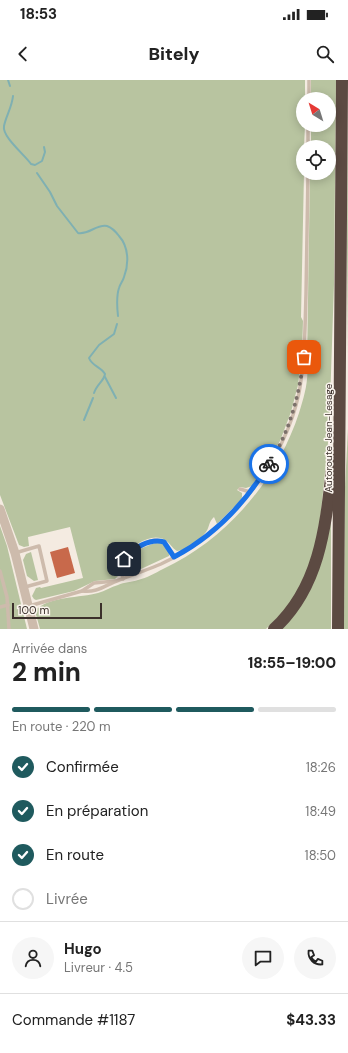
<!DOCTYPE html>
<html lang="fr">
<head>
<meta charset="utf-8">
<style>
  :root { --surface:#fff; --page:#f6f6f6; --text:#222; --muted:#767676; --line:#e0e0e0; --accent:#1f5a5e }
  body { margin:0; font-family:"DM Sans",sans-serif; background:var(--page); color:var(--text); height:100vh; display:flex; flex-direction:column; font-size:15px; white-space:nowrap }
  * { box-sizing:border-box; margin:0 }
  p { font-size:13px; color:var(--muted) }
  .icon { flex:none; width:22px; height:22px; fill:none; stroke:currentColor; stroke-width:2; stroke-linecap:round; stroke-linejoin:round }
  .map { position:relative; height:549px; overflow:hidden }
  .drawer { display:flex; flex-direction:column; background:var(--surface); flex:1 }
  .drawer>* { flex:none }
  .needle { width:26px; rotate:322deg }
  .fabs { position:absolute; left:296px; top:12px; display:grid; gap:8px }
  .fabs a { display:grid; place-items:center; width:40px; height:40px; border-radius:50%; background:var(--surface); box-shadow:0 2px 10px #0003; font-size:20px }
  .scale { position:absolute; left:12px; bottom:10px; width:90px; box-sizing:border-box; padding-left:4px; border:2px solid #3b302b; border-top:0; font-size:11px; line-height:14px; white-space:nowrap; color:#3b302b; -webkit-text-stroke:3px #fbf5ee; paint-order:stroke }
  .pin { position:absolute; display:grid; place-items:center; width:34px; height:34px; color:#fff; margin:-17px; border-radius:8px; box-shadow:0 2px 6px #0006 }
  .courier { position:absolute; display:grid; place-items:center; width:40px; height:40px; margin:-20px; border:3px solid #1a73e8; border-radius:50%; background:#fff; color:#222; box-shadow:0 1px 5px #0007 }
  .head em { font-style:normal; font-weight:800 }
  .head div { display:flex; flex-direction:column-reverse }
  .head { display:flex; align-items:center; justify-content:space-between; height:68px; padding:0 12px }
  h1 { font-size:26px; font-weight:800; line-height:30px }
  .bar { display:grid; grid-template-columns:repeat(4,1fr); gap:6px 4px; align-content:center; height:48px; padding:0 12px }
  .bar i { height:5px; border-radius:3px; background:var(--line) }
  .bar .selected { background:var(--accent) }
  .bar p { grid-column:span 4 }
  .line { display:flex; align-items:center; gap:10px; padding:0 12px; border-top:1px solid var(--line) }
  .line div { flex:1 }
  .round { display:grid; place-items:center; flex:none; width:42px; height:42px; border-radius:21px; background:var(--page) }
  ol { padding:0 12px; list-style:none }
  li { display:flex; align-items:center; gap:12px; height:44px }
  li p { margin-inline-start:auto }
  li .icon { padding:4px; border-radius:50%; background:var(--accent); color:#fff; stroke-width:4 }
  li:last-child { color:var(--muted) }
  li i { width:22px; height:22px; border:2px solid var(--line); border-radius:50% }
  .status { display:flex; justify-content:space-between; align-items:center; height:28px; padding:0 20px; background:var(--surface); direction:ltr }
  .status svg { height:11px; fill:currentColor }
  header { display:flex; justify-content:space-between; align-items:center; height:52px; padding:0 12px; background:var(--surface); font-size:18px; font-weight:800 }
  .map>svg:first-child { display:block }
  .green { fill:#b8c4a0 }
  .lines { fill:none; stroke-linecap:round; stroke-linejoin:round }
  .stream { stroke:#7fb0b2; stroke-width:2 }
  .building { fill:#c8694b }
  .service { stroke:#cdbbac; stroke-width:3.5 }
  .tertiary { stroke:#cdbbac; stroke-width:9 }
  .motorway { stroke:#5c4a42; stroke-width:12 }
  .done { stroke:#7c716b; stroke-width:4; stroke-dasharray:0 7.2 }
  .route { stroke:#1a73e8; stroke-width:5 }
  .labels { text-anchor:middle; stroke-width:3; stroke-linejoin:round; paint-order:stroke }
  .street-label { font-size:10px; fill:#3b302b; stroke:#fbf5ee }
</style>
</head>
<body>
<div class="status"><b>18:53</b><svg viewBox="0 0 49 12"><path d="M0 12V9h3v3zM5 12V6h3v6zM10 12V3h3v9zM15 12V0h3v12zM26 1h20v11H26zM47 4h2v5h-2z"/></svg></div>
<header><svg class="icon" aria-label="back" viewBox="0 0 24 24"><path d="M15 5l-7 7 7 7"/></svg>Bitely<svg class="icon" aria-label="search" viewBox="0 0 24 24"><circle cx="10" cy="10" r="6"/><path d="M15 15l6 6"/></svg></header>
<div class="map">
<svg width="348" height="549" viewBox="0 0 348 549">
  <rect width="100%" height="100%" fill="#f4ebe1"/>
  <!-- green -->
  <g class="green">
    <path d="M0,0H305V19H303V45H305L304,67H303L304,93L301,237L303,241L302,271L298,305L291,332L280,361L252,406L246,408L240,407L237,410L242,413V417L240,421L217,444L214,437C208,443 210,446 206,452C200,460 187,470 177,471C172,468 170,463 165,460C151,452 134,466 123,474L118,496L115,499L95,501L74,511L36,520L34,519L32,516L36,508L40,507L41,508L83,498L70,447L28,457L29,466L24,467L19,465L0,415Z"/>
    <path d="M311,0H336L334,204L329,353L320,441L317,462L301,508L289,526L266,549H40L35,531C47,516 82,518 98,513C105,511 111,507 118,505C124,502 132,502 138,500C147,498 155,493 163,489C227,459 277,400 299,333C304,317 309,301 307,283L310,93H329V67H311V45H329V19H311Z"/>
    <polygon points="348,0 348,276 347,165"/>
    <polygon points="348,349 348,549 344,549 345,407"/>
    <polygon points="331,434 331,549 279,549 292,536"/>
    <polygon points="0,446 7,466 27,549 0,549"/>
    <path d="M161,462C166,466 170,469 169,476L128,495C125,493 123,492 124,488C125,473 149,464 161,462Z"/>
    <polygon points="31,472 38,500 34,501 27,496 23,480 26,474"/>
  </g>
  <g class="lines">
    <!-- stream -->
    <g class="stream">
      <polyline points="8,0 10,6"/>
      <path d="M13,16C12,27 6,36 4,46C2,57 25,75 31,84L35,85L42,81L45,72L44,67"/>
      <path d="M37,93L50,112L57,126L78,153C89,155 96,144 107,146C113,148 116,152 119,156C129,167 129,184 124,197C123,201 120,204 119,208C116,217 117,227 118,236"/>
      <polyline points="105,297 116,318"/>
      <path d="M94,313C97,304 104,301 105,294C101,287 92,286 89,278L99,265L114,254L117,244"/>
      <polyline points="84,340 93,318"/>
    </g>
  </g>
  <!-- building -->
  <polygon class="building" points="68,467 75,493 57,498 50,472"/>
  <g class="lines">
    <!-- service -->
    <g class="service">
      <polyline points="309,19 309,0"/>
      <polyline points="308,67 308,45"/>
      <polyline points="240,409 250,412"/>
      <polyline points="15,473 39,466 47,501 25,507"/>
      <polyline points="0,491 7,517 9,549"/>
      <path d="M123,499C121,493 121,486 124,480C128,471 145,462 155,460C158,460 161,461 164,462L174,477"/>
      <path d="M82,511C98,513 105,505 119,500C133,495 147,490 161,484C226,454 284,384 299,313C305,280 305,247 306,214C307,174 307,133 308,93"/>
      <polyline points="29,526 82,511 94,503 115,501"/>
      <polyline points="0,527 8,525"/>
    </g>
    <!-- tertiary -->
    <polyline class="tertiary" points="0,429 15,473 34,549"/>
    <!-- motorway -->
    <g class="motorway">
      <path d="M274,549C322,505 326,441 333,380"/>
      <polyline points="338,549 342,0"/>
    </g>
  </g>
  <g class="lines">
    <!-- done -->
    <path class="done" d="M269,384C290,351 299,316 304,277"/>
    <!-- route -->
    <path class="route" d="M124,479C133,468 150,458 164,462L174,477C214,456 246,422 269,384"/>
  </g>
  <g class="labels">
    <!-- street labels -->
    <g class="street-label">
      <text transform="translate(328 358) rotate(-90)" y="4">Autoroute Jean-Lesage</text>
    </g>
  </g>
</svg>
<div class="fabs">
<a><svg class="needle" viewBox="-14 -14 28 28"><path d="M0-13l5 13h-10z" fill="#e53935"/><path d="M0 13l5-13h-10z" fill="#767676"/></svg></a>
<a><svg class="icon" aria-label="locate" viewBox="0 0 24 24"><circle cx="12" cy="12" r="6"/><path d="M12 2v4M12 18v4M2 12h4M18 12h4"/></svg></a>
</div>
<div class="scale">100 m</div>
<div class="pin" style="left:304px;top:277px;background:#ea580c"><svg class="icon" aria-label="bag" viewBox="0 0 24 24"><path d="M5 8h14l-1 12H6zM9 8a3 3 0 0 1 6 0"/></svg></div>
<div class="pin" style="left:124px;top:479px;background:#1f2937"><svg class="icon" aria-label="home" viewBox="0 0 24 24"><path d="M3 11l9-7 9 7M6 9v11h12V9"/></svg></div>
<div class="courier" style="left:269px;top:384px"><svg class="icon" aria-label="bike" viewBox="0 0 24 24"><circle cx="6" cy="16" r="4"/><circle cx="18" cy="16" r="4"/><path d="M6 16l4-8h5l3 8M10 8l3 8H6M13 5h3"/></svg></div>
</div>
<section class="drawer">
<div class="head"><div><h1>2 min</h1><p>Arrivée dans</p></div><em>18:55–19:00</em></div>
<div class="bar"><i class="selected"></i><i class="selected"></i><i class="selected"></i><i></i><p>En route · 220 m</p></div>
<ol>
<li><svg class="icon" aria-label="check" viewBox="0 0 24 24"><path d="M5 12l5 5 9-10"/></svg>Confirmée<p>18:26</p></li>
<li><svg class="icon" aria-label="check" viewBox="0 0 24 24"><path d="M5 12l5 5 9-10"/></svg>En préparation<p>18:49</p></li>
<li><svg class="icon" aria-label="check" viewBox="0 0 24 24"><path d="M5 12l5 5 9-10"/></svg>En route<p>18:50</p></li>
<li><i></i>Livrée</li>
</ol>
<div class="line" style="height:72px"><a class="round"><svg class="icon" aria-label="person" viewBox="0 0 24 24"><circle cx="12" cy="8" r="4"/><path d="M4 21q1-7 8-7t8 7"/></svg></a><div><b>Hugo</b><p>Livreur · 4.5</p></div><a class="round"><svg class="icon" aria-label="chat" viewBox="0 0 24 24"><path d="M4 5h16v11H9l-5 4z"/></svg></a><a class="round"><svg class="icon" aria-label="phone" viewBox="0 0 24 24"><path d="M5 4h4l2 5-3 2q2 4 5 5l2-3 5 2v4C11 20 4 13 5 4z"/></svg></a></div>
<div class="line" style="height:52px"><div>Commande #1187</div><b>$43.33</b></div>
</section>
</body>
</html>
